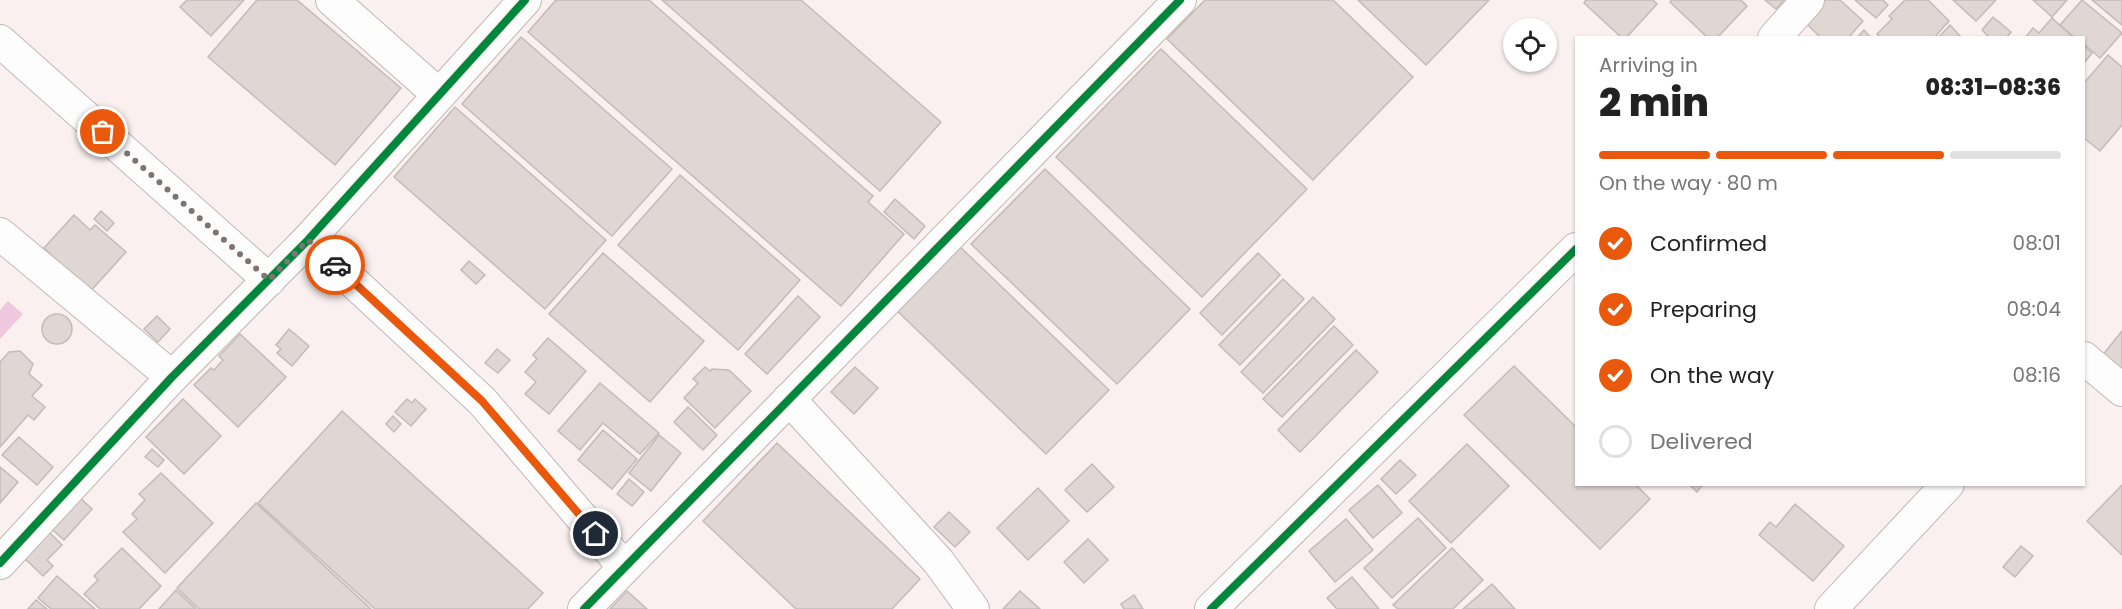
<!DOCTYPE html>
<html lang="en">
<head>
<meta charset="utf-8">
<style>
  :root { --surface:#fff; --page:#f6f6f6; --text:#222; --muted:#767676; --line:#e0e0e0; --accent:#ea580c }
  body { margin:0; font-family:Poppins,sans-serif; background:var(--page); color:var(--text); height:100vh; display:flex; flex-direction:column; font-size:22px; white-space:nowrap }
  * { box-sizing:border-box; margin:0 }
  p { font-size:20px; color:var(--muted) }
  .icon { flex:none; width:33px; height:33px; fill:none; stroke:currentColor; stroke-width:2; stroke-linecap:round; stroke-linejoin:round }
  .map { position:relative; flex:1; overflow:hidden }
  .details { position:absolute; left:1575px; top:36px; width:510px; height:450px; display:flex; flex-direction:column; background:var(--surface); border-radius:0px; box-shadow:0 2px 4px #0004 }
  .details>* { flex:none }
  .tools { position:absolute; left:1503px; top:18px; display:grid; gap:12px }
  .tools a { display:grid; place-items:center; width:54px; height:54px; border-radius:50%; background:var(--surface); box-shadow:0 2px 4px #0004; font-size:30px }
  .pin { position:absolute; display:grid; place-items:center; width:51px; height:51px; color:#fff; margin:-26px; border:3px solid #fff; border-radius:50%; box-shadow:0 2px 6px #0007 }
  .courier { position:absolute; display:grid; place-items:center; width:60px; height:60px; margin:-30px; border:4px solid #ea580c; border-radius:50%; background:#fff; color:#222; box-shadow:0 2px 8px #0007 }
  .overview em { font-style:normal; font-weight:800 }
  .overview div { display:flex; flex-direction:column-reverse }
  .overview { display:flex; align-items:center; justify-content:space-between; height:102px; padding:0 24px }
  h1 { font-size:39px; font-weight:800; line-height:45px }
  .bar { display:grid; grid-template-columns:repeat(4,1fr); gap:9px 6px; align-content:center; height:72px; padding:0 24px }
  .bar i { height:8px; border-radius:4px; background:var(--line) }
  .bar .active { background:var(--accent) }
  .bar p { grid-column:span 4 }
  ol { padding:0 24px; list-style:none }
  li { display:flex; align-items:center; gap:18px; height:66px }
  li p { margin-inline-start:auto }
  li .icon { padding:6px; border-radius:50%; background:var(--accent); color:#fff; stroke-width:4 }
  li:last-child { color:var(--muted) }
  li i { width:33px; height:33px; border:3px solid var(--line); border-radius:50% }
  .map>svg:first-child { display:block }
  .water { fill:#efc7de }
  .building { fill:#e0d6d4; stroke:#c4bbb9; stroke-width:1.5 }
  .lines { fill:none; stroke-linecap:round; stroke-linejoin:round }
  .minor-casing { stroke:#c1b7b6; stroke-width:34 }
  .minor { stroke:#fefdfd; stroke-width:32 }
  .cycleway-casing { stroke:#ffecea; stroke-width:11 }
  .cycleway { stroke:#00873e; stroke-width:8 }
  .done { stroke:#7e7472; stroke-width:6; stroke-dasharray:0 10.8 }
  .route { stroke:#ea580c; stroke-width:8 }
</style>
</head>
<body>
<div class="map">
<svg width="2122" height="609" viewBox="0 0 2122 609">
  <rect width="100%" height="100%" fill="#faf0ef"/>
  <!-- water -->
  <polygon class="water" points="8,301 23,314 0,339 0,310"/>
  <!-- building -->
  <g class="building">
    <polygon points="187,0 244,0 211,36 180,7"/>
    <polygon points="257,0 297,0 401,88 335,165 208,57"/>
    <polygon points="556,0 649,0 873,196 868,202 904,234 841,306 528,32"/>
    <polygon points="662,0 801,0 941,122 880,191"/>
    <polygon points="1205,0 1333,0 1413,77 1313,180 1167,39"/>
    <polygon points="1358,0 1489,0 1426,65"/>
    <polygon points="1586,0 1653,0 1657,4 1626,38 1622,38 1584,3"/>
    <polygon points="1672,0 1741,0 1747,6 1717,38 1708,38 1670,2"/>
    <polygon points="1765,0 1784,0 1776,9"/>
    <polygon points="1818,0 1840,0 1863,21 1848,38 1821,38 1801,18"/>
    <polygon points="1855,0 1883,0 1888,5 1876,18"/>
    <polygon points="1905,0 1928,0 1949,21 1934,38 1881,38 1877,34 1892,19 1889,16"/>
    <polygon points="1953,0 1996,0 1976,21"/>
    <polygon points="2033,0 2067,0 2052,17"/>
    <polygon points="2082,0 2122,33 2100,58 2084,44 2084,38 2075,38 2060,25"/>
    <polygon points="2092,0 2122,0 2122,25"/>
    <polygon points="1993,17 2011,32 2006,38 1990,38 1982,30"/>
    <polygon points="2052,18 2074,38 2025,38 2033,28 2039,33"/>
    <polygon points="1950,25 1962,38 1938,38"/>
    <polygon points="1864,30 1871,38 1857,38"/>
    <polygon points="521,37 672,169 612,236 462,104"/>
    <polygon points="2084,46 2092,53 2084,63"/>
    <polygon points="1161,49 1307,189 1202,297 1056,157"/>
    <polygon points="2108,55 2122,67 2122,125 2100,151 2084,138 2084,83"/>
    <polygon points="455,107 606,240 545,309 394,177"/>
    <polygon points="1045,169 1190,309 1117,384 971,244"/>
    <polygon points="680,175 800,280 738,350 618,245"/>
    <polygon points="895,199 925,226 914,239 884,212"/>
    <polygon points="101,211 114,223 107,231 94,219"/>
    <polygon points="74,215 90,230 95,225 126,252 87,295 65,268 44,248"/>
    <polygon points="954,241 1109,390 1046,454 891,305"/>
    <polygon points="603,253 704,341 650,402 549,314"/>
    <polygon points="1258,253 1280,275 1222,335 1200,313"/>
    <polygon points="469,261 485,275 476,284 461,270"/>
    <polygon points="1283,279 1304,299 1240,365 1219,345"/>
    <polygon points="798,296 820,317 767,374 745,354"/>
    <polygon points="1313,297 1335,319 1263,393 1241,372"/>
    <circle cx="57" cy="329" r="15"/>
    <polygon points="157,316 170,329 158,342 144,329"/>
    <polygon points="1334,326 1353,345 1282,417 1263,399"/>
    <polygon points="289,329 309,346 292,366 277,353 281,349 276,345"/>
    <polygon points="2122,331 2122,373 2101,357"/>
    <polygon points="240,334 286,377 238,427 194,385 211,368 214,370 223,360 219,356"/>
    <polygon points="548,338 586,371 549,414 525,394 536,382 525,372 537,359 533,355"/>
    <polygon points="497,349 510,360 498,373 485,363"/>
    <polygon points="1356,350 1378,372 1300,452 1278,430"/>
    <polygon points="20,351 33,364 29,374 42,385 32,396 45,407 34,420 28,415 0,447 0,362 9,352"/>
    <polygon points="1514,366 1576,427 1576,484 1635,484 1650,499 1600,549 1464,415"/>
    <polygon points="705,367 710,371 712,369 729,370 751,391 715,428 684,398 698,383 693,379"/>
    <polygon points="855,367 878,388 854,414 831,392"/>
    <polygon points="600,383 659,433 640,454 603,423 580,450 558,431"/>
    <polygon points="183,399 221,436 184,474 146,437"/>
    <polygon points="407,399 412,403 415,399 426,409 411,426 395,412"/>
    <polygon points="688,407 717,435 703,450 674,422"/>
    <polygon points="342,411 543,593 528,609 375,609 258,503"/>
    <polygon points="393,416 401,424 394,432 386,424"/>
    <polygon points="603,430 637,459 612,489 578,460"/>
    <polygon points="659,435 681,453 651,491 629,473"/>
    <polygon points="19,437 53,467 37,485 2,455"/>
    <polygon points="777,443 920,579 892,609 796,609 703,521"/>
    <polygon points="1467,444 1509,486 1451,543 1409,501"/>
    <polygon points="152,449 164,460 158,467 145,457"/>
    <polygon points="1400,460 1416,475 1396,494 1381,479"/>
    <polygon points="1092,464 1114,487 1087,512 1065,490"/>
    <polygon points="0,467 18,482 0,503"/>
    <polygon points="161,473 213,523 165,573 123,532 137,519 132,514 145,500 139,494"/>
    <polygon points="629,479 644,492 632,506 617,494"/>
    <polygon points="1689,484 1703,484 1697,492"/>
    <polygon points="1378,485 1402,513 1373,538 1349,510"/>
    <polygon points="2122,485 2122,555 2087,521"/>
    <polygon points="1038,488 1069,521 1028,560 997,528"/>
    <polygon points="76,494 92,509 64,540 47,525"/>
    <polygon points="256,503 371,609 199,609 177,588"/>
    <polygon points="1795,504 1844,546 1813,581 1759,535 1770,522 1776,527"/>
    <polygon points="949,512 970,532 955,547 934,527"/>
    <polygon points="1418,518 1446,548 1392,598 1364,568"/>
    <polygon points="1346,519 1373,550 1335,582 1309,551"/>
    <polygon points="44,527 62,545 47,560 53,566 43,576 20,554"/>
    <polygon points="1088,539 1108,560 1084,583 1064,562"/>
    <polygon points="2021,546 2033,556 2015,577 2003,567"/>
    <polygon points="122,548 161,586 139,609 100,609 84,594 98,580 94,576"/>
    <polygon points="1452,548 1483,580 1453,609 1398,609 1393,605"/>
    <polygon points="57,576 95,609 51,609 38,598"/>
    <polygon points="1352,577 1379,609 1337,609 1327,598"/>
    <polygon points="1492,584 1515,609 1463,609"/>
    <polygon points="176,590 196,609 159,609"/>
    <polygon points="627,591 647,609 610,609"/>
    <polygon points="1020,591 1040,609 1003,609"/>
    <polygon points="1134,595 1143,609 1124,609 1121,604"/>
    <polygon points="36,600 47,609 28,609"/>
  </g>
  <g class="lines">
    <defs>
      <g id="minor">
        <polyline points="332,0 438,94"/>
        <polyline points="1774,38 1808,0"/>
        <polyline points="0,41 269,280"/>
        <polyline points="0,234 172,377"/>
        <polyline points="308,240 482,401 624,567"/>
        <polyline points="2084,358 2122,390"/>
        <polyline points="789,399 938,561 973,609"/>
        <polyline points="0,563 172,377 308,240 525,0"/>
        <polyline points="584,609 1180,0"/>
        <polyline points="1211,609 1576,249"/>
        <polyline points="1831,609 1948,484"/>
      </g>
    </defs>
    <!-- minor casing -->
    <use href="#minor" class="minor-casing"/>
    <!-- minor -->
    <use href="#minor" class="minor"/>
    <defs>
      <g id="cycleway">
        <polyline points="0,563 172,377 308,240 525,0"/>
        <polyline points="584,609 1180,0"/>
        <polyline points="1211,609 1576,249"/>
      </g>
    </defs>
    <!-- cycleway casing -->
    <use href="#cycleway" class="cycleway-casing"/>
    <!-- cycleway -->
    <use href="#cycleway" class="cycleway"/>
  </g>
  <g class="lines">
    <!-- done -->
    <polyline class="done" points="103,132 269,280 308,240 335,265"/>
    <!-- route -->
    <polyline class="route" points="335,265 482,401 596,534"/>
  </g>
</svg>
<div class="tools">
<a><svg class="icon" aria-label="locate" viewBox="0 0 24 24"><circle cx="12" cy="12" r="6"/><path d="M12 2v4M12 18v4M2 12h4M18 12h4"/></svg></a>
</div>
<div class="pin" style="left:103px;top:132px;background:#ea580c"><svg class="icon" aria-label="bag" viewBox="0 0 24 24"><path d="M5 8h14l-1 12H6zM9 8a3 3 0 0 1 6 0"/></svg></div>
<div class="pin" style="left:596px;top:534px;background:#1f2937"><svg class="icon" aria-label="home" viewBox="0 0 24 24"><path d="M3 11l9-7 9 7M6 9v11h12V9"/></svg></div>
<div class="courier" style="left:335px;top:265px"><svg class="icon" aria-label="car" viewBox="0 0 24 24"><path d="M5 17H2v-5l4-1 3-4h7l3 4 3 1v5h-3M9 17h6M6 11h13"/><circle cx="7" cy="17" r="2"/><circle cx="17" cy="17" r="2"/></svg></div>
<section class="details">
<div class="overview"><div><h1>2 min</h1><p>Arriving in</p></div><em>08:31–08:36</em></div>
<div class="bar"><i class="active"></i><i class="active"></i><i class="active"></i><i></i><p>On the way · 80 m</p></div>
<ol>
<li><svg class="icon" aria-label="check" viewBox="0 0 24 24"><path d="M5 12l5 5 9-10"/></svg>Confirmed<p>08:01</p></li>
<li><svg class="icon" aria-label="check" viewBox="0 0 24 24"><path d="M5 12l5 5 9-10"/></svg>Preparing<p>08:04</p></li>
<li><svg class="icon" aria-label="check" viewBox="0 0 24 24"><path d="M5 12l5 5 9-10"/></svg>On the way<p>08:16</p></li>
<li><i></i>Delivered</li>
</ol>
</section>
</div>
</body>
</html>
